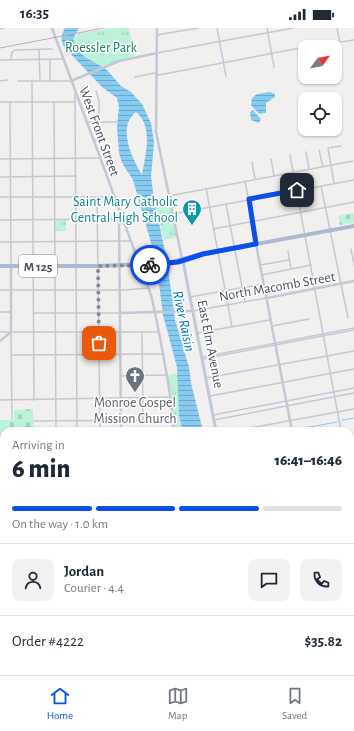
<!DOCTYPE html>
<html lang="en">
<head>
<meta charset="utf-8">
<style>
  :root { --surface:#fff; --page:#f2f2f3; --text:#1f2937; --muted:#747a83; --line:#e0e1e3; --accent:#0e4ded }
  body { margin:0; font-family:"Alegreya Sans",sans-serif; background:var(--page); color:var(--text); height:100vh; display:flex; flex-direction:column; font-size:15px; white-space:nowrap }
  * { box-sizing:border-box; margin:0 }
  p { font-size:13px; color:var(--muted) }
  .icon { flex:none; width:22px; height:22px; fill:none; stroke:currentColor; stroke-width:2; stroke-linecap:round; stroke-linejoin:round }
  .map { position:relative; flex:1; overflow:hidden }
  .side { position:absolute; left:0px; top:399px; width:354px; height:248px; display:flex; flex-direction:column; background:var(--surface); border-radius:12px 12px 0 0; box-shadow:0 1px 3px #0004 }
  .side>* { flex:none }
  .needle { width:26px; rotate:57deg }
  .buttons { position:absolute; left:298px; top:12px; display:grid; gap:8px }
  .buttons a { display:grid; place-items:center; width:44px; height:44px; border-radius:8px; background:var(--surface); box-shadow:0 1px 3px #0004; font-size:20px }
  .pin { position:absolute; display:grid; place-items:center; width:34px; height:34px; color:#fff; margin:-17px; border-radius:8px; box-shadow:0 2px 6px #0006 }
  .courier { position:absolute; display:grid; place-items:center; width:40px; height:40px; margin:-20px; border:3px solid #0e4ded; border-radius:50%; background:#fff; color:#222; box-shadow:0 1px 5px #0007 }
  .head em { font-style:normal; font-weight:800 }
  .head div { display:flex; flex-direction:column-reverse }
  .head { display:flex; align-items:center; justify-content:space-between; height:68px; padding:0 12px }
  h1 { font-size:26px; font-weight:800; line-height:30px }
  .bar { display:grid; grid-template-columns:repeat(4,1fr); gap:6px 4px; align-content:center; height:48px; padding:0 12px }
  .bar i { height:5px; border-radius:3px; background:var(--line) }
  .bar .on { background:var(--accent) }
  .bar p { grid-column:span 4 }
  .line { display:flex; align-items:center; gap:10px; padding:0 12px; border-top:1px solid var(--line) }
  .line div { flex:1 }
  .round { display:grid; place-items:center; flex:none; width:42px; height:42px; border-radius:8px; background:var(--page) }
  .status { display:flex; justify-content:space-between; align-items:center; height:28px; padding:0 20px; background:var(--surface); direction:ltr }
  .status svg { height:11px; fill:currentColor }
  .tab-bar { display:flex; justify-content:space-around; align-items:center; height:56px; border-top:1px solid var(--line); background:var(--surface); font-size:11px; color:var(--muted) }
  .tab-bar a { display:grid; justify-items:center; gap:2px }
  .tab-bar .on { color:var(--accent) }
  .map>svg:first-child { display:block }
  .cemetery { fill:url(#cemetery-stones) }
  .park { fill:url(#park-tufts) }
  .water { fill:url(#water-rules); fill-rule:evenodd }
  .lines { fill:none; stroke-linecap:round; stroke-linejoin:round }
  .stream { stroke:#85cbf2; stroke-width:1 }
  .minor { stroke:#c2c9d5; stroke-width:1.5 }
  .tertiary { stroke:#c2c9d5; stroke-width:2.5 }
  .secondary { stroke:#c0c9d9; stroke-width:3 }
  .primary { stroke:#adb9d0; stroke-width:4 }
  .rail { stroke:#b1b3ba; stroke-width:1 }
  .done { stroke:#828791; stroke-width:4; stroke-dasharray:0 7.2 }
  .route { stroke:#0e4ded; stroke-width:5 }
  .labels { text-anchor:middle; stroke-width:3; stroke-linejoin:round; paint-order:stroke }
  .shield { fill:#fff; stroke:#7e848e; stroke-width:1 }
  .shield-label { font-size:13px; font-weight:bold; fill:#464f5e }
  .park-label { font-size:14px; fill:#11855c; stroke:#fff }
  .street-label { font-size:14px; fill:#464f5e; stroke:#fff }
  .culture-label { font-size:14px; fill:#0d838f; stroke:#fff; text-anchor:end }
  .worship-label { font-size:14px; fill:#5b616d; stroke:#fff }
  .water-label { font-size:15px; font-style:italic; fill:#0374b4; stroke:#fff }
</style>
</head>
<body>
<div class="status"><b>16:35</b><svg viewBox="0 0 49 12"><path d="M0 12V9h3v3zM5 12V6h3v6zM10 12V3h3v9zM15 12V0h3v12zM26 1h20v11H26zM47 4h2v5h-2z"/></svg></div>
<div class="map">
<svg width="354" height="647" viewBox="0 0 354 647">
  <defs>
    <pattern id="cemetery-stones" width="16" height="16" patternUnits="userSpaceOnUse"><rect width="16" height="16" fill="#bbf2d8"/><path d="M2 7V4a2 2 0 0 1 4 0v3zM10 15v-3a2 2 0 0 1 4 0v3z" fill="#a2d1bc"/></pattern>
    <pattern id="park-tufts" width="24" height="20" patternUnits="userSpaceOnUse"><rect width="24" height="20" fill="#bbf2d8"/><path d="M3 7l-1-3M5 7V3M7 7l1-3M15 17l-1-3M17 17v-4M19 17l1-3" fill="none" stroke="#a2d1bc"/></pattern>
    <pattern id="water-rules" width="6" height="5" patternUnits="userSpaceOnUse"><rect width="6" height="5" fill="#85cbf2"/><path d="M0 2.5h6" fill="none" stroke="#6fa7c7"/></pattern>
  </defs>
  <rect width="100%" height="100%" fill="#f2efef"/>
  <!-- cemetery -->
  <g class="cemetery">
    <polygon points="354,185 354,195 340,197 338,188"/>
    <polygon points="33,381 34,403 43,403 4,403 4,428 0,428 0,392 14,392 14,382"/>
  </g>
  <!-- park -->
  <g class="park">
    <path d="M112,0H129L135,28L101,38C88,33 79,23 73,11L78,6Z"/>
    <polygon points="340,16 342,27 335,29 335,19 324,19 324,17"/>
    <polygon points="170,173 177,209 164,212 155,177"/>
    <polygon points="57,192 66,192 66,203 55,203 55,193"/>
    <polygon points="178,346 179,388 183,403 173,403 174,392 167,347"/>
    <polygon points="200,643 312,643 312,647 199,647"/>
  </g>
  <!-- water -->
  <g class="water">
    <path d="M65,0H79L73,11L78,21L85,29L106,41L121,58L131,64L142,76L151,95L154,114L151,149L154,171L167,233L175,292L189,339L191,355L203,403H183L179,388L177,339L163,287L156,232L133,152L122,135L119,125L117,99L119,79L117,70L102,59L65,20C60,12 61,7 65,0ZM136,84C154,99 145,128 142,147C133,131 116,100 136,84Z"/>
    <polygon points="270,64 275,66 275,69 266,75 266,85 259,86 251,77 252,70 257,66"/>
    <polygon points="253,82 261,91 259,95 251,92 250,84"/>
    <polygon points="148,643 178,643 175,647 150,647"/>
  </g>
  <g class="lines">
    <!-- stream -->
    <g class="stream">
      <polyline points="342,392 354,390"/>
      <polyline points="304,400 337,394"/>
      <polyline points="350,471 354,470"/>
      <polyline points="309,643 310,647"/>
    </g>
    <!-- minor -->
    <g class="minor">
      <polyline points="217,0 226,48"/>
      <polyline points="267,0 274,39"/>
      <polyline points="337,0 340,15"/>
      <polyline points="0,1 4,0"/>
      <polyline points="157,7 198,0"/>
      <polyline points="306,19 354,12"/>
      <polyline points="39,22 40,52"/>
      <polyline points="157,25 293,0"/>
      <polyline points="0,32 63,31"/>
      <polyline points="11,32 12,24 15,22 52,21"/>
      <polyline points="50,32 50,52"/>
      <polyline points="135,49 154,45 159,47 305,19"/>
      <polyline points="32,52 34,372"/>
      <polyline points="0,53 8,52"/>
      <polyline points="18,53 71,53"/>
      <polyline points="75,65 77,403"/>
      <polyline points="0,74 74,74"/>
      <polyline points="10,74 11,238"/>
      <polyline points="54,74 56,403"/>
      <polyline points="86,94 117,94"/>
      <polyline points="94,112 99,111 99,73 96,63"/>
      <polyline points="319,122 323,139"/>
      <polyline points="306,124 309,141"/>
      <polyline points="290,127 341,403"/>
      <polyline points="0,131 99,130"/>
      <polyline points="271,131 274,148"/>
      <polyline points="252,134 255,151"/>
      <polyline points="0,149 76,148"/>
      <polyline points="245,153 256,214"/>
      <polyline points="334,155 328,120 341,118"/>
      <polyline points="321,158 348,290"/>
      <polyline points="206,160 232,299"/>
      <polyline points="169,168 353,133"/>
      <polyline points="0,169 113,169"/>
      <polyline points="97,169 100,403"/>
      <polyline points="226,176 245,274"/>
      <polyline points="173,186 354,152"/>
      <polyline points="0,192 114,191 119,192 123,196"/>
      <polyline points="213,201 354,174"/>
      <polyline points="0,214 130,213"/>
      <polyline points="351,221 354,236"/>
      <polyline points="288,223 291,241"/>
      <polyline points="260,237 289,232"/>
      <polyline points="262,247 311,237"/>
      <polyline points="0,262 125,262 148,260"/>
      <polyline points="190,269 263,256"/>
      <polyline points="193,283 266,270"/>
      <polyline points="0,284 11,284"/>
      <polyline points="34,285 120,285"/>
      <polyline points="272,298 309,291"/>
      <polyline points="0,304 158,304"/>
      <polyline points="11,304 12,391"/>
      <polyline points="142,304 143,392"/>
      <polyline points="197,305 270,292"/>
      <polyline points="12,327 162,326"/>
      <polyline points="203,329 354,300"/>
      <polyline points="202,331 354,302"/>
      <polyline points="120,348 166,347"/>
      <polyline points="206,350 354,323"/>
      <polyline points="210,368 354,341"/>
      <polyline points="0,372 170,369"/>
      <polyline points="213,387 354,360"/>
      <polyline points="214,392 354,365"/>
      <polyline points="34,393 172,392"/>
      <polyline points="234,403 354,381"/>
      <polyline points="0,440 3,440"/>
      <polyline points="350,446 352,446"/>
      <polyline points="350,448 352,448"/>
      <polyline points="0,463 4,463"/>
      <polyline points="0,487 4,487"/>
      <polyline points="0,534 4,534"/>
      <polyline points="0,555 4,555"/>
      <polyline points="350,568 354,568"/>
      <polyline points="3,577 4,614"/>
      <polyline points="350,591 354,591"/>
      <polyline points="350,635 354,632"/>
      <polyline points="0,636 4,636"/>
      <polyline points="3,636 3,647"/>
      <polyline points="25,643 25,647"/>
      <polyline points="47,643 47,647"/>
      <polyline points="347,643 348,647"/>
    </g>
    <!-- tertiary -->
    <g class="tertiary">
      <path d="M52,0L151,267C158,296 163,325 168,354C170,370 174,387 173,403"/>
      <polyline points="157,0 156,104 182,231"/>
      <polyline points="71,53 119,33 157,25"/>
      <polyline points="119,187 121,403"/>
      <polyline points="256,216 292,403"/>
      <polyline points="267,270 354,253"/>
      <polyline points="120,285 193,283"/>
      <polyline points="0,313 11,304 11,238"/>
      <polyline points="144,643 144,647"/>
    </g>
    <!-- secondary -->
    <g class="secondary">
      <polyline points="183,233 216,403"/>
      <polyline points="350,500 354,499"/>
      <polyline points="198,647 199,643"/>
    </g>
    <!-- primary -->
    <polyline class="primary" points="0,238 98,238 168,235 202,226 354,198"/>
    <!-- rail -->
    <g class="rail">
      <polyline points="0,20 104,0"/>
      <polyline points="350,461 354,461"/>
      <polyline points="0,464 4,464"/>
      <polyline points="350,510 354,510"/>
      <polyline points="0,513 4,513"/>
      <polyline points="0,529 4,529"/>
      <polyline points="350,631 354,629"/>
      <polyline points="326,647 332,643"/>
    </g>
  </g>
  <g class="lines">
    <!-- done -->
    <polyline class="done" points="99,315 98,238 150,237"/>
    <!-- route -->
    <polyline class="route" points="150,237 178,234 203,226 256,216 249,171 297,162"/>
  </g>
  <!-- icons -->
  <defs>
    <symbol id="building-pin" viewBox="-11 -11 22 30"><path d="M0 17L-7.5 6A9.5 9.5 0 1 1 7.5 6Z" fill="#0f9aa8" stroke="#fff"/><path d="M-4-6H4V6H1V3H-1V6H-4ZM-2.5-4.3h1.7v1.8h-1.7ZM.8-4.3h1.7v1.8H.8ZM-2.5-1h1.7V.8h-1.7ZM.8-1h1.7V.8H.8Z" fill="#fff"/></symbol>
    <symbol id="church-pin" viewBox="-11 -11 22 30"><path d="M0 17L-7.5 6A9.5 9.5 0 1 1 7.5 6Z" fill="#6b7280" stroke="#fff"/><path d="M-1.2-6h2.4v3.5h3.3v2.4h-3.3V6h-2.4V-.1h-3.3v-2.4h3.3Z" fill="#fff"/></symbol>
  </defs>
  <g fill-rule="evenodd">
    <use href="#building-pin" x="181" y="170" width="22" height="30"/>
    <use href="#church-pin" x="124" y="337" width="22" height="30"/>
  </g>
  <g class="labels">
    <!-- shield labels -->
    <rect class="shield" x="19" y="227" width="38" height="22" rx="3"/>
    <g class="shield-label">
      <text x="38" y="243">M 125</text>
    </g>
    <!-- park labels -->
    <g class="park-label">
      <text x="101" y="24">Roessler Park</text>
    </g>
    <!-- street labels -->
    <g class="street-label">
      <text transform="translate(100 103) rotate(70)" y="5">West Front Street</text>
      <text transform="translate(277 258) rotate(-10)" y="5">North Macomb Street</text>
      <text transform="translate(211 316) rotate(79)" y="5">East Elm Avenue</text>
    </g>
    <!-- culture labels -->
    <g class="culture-label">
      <text x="178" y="178">Saint Mary Catholic<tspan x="178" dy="16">Central High School</tspan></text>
    </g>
    <!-- worship labels -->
    <g class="worship-label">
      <text x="135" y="379">Monroe Gospel<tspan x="135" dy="16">Mission Church</tspan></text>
    </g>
    <!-- water labels -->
    <g class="water-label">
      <text transform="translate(184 293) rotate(78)" y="5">River Raisin</text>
    </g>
  </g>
</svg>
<div class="buttons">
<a><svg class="needle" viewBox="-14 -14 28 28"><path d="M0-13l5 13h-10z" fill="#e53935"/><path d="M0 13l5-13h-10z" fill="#747a83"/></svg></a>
<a><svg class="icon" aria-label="locate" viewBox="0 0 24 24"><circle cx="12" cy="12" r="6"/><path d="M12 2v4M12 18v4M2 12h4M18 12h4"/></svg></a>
</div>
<div class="pin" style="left:99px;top:315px;background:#ea580c"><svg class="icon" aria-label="bag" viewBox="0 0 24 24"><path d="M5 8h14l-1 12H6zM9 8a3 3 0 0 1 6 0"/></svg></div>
<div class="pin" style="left:297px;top:162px;background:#1f2937"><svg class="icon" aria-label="home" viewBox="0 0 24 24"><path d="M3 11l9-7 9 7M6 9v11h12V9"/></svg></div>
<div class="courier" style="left:150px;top:237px"><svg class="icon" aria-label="bike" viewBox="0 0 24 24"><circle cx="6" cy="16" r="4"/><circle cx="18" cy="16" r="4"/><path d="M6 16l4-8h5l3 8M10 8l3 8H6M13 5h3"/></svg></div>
<section class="side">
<div class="head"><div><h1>6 min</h1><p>Arriving in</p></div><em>16:41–16:46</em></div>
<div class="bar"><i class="on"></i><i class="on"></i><i class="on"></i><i></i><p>On the way · 1.0 km</p></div>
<div class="line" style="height:72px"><a class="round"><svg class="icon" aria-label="person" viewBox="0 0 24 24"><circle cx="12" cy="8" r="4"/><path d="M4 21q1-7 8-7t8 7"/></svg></a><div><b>Jordan</b><p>Courier · 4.4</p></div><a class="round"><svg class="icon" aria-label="chat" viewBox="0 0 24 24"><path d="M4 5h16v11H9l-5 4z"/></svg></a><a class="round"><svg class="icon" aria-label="phone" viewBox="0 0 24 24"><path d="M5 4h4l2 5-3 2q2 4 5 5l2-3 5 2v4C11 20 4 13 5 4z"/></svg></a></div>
<div class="line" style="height:52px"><div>Order #4222</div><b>$35.82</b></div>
</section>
</div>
<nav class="tab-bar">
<a class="on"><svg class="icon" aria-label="home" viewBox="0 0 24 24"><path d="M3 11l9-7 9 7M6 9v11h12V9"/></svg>Home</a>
<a><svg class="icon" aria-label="map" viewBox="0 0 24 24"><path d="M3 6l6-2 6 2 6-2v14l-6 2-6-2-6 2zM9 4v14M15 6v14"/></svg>Map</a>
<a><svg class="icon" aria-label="saved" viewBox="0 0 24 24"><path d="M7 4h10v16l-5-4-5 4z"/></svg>Saved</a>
</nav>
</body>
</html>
